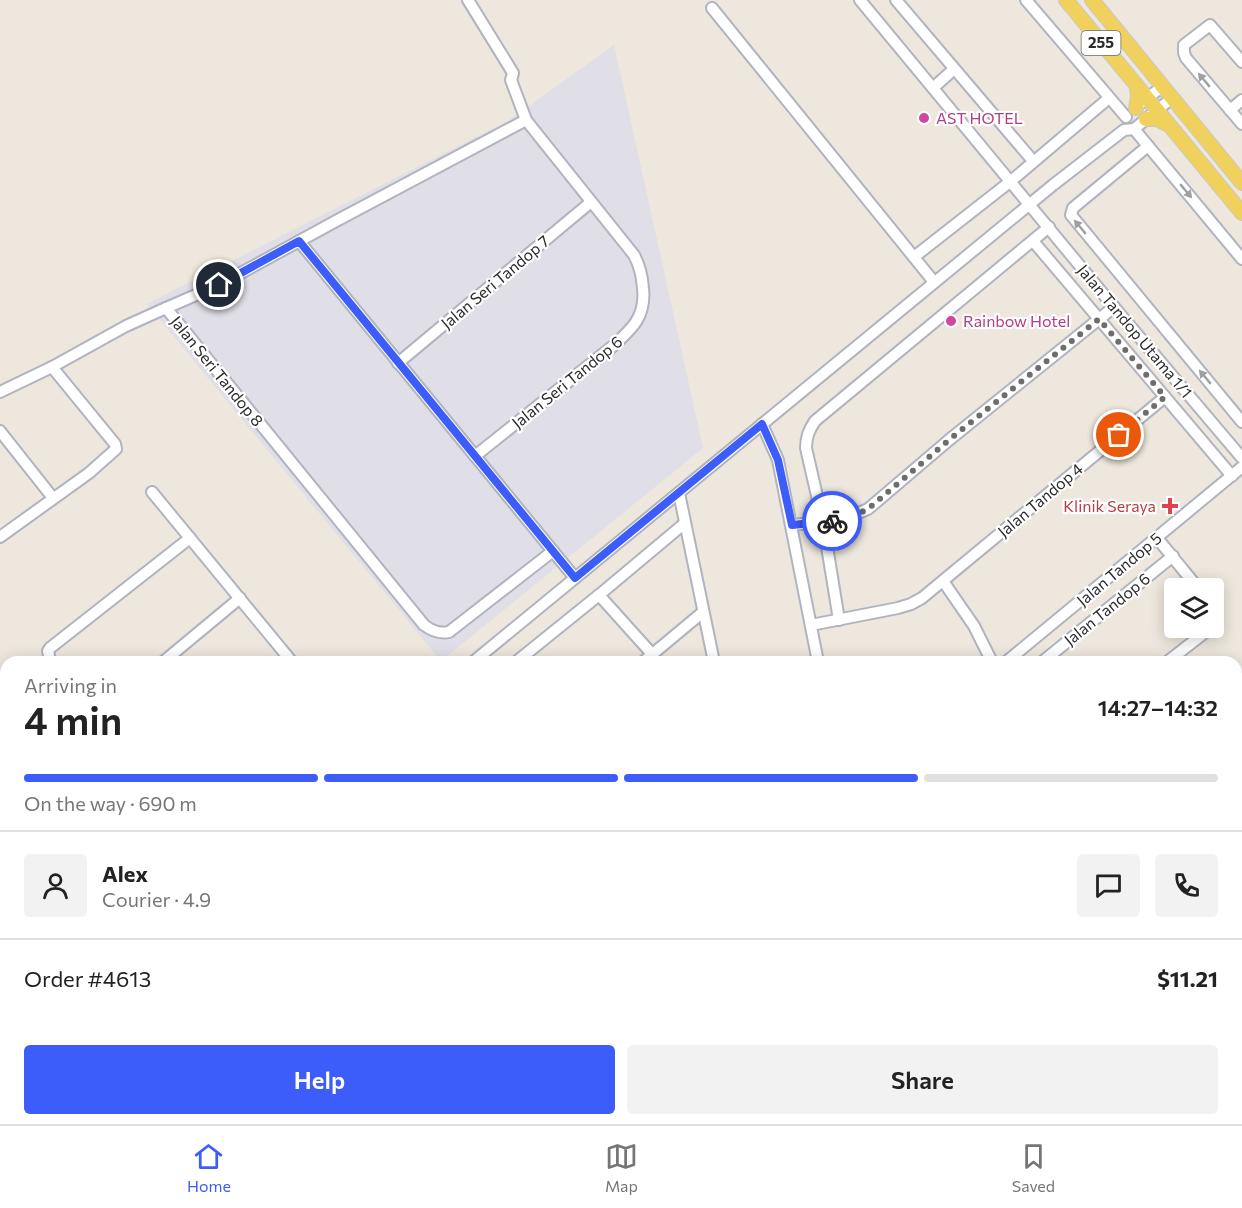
<!DOCTYPE html>
<html lang="en">
<head>
<meta charset="utf-8">
<style>
  :root { --surface:#fff; --page:#f2f2f2; --text:#222; --muted:#767676; --line:#e0e0e0; --accent:#3d5dfa }
  body { margin:0; font-family:Commissioner,sans-serif; background:var(--page); color:var(--text); height:100vh; display:flex; flex-direction:column; font-size:22px; white-space:nowrap }
  * { box-sizing:border-box; margin:0 }
  p { font-size:20px; color:var(--muted) }
  .icon { flex:none; width:33px; height:33px; fill:none; stroke:currentColor; stroke-width:2; stroke-linecap:round; stroke-linejoin:round }
  .map { position:relative; flex:1; overflow:hidden }
  .panel { position:absolute; left:0px; top:656px; width:1242px; height:470px; display:flex; flex-direction:column; background:var(--surface); border-radius:18px 18px 0 0; box-shadow:0 3px 15px #0003 }
  .panel>* { flex:none }
  .controls { position:absolute; left:1164px; top:578px; display:grid; gap:12px }
  .controls a { display:grid; place-items:center; width:60px; height:60px; border-radius:6px; background:var(--surface); box-shadow:0 3px 15px #0003; font-size:30px }
  .pin { position:absolute; display:grid; place-items:center; width:51px; height:51px; color:#fff; margin:-26px; border:3px solid #fff; border-radius:50%; box-shadow:0 2px 6px #0007 }
  .courier { position:absolute; display:grid; place-items:center; width:60px; height:60px; margin:-30px; border:4px solid #3d5dfa; border-radius:50%; background:#fff; color:#222; box-shadow:0 2px 8px #0007 }
  .overview em { font-style:normal; font-weight:600 }
  .overview div { display:flex; flex-direction:column-reverse }
  .overview { display:flex; align-items:center; justify-content:space-between; height:102px; padding:0 24px }
  h1 { font-size:39px; font-weight:600; line-height:45px }
  .bar { display:grid; grid-template-columns:repeat(4,1fr); gap:9px 6px; align-content:center; height:72px; padding:0 24px }
  .bar i { height:8px; border-radius:4px; background:var(--line) }
  .bar .active { background:var(--accent) }
  .bar p { grid-column:span 4 }
  .line { display:flex; align-items:center; gap:15px; padding:0 24px; border-top:2px solid var(--line) }
  .line div { flex:1 }
  .round { display:grid; place-items:center; flex:none; width:63px; height:63px; border-radius:6px; background:var(--page) }
  .action { display:flex; gap:12px; margin-top:auto; padding:12px 24px }
  .action a { flex:1; height:69px; border-radius:6px; background:var(--accent); color:#fff; font-size:24px; font-weight:600; line-height:69px; text-align:center }
  .action a+a { background:var(--page); color:var(--text) }
  .menu { display:flex; justify-content:space-around; align-items:center; height:84px; border-top:2px solid var(--line); background:var(--surface); font-size:16px; color:var(--muted) }
  .menu a { display:grid; justify-items:center; gap:3px }
  .menu .active { color:var(--accent) }
  .map>svg:first-child { display:block }
  .industrial { fill:#e0dee6 }
  .lines { fill:none; stroke-linecap:round; stroke-linejoin:round }
  .minor-casing { stroke:#b1b4bf; stroke-width:14 }
  .major-casing { stroke:#c8c8c8; stroke-width:16 }
  .minor { stroke:#fff; stroke-width:10 }
  .major { stroke:#f1d15e; stroke-width:14 }
  .oneway { fill:#a0a0a0 }
  .done { stroke:#6f6d69; stroke-width:6; stroke-dasharray:0 10.8 }
  .route { stroke:#3d5dfa; stroke-width:8 }
  .hotel-dot { fill:#d1479c; stroke:#fff; stroke-width:2 }
  .health-dot { fill:#e0444e; stroke:#fff; stroke-width:2 }
  .labels { text-anchor:middle; stroke-width:4.5; stroke-linejoin:round; paint-order:stroke }
  .shield { fill:#fff; stroke:#6b6b6b; stroke-width:1.5 }
  .shield-label { font-size:15px; font-weight:bold; fill:#2b2b2b }
  .hotel-label { font-size:16px; fill:#b23c85; stroke:#fff; text-anchor:start }
  .street-label { font-size:16px; fill:#2b2b2b; stroke:#fff }
  .health-label { font-size:16px; fill:#be3a42; stroke:#fff; text-anchor:end }
</style>
</head>
<body>
<div class="map">
<svg width="1242" height="1124" viewBox="0 0 1242 1124">
  <rect width="100%" height="100%" fill="#ede7dd"/>
  <!-- industrial -->
  <polygon class="industrial" points="614,45 703,448 441,661 147,304 508,121"/>
  <g class="lines">
    <defs>
      <g id="minor">
        <path d="M468,0L513,73L511,80L526,120L634,255C640,266 642,275 643,288C646,316 633,328 613,346L475,456"/>
        <polyline points="860,0 1114,307 1242,458"/>
        <polyline points="896,0 1033,161"/>
        <polyline points="1026,0 1126,117"/>
        <polyline points="712,8 934,282"/>
        <polyline points="1242,62 1210,25 1184,45 1184,53 1186,58 1242,124"/>
        <polyline points="933,88 954,69"/>
        <polyline points="1141,103 1163,86"/>
        <polyline points="1230,110 1242,100"/>
        <path d="M526,120L336,221L219,285L166,308L424,625C432,631 439,634 449,632L553,551"/>
        <polyline points="1134,129 1242,259"/>
        <polyline points="1148,146 1073,208 1071,215 1242,422"/>
        <polyline points="299,241 575,578"/>
        <polyline points="1033,241 1232,476"/>
        <polyline points="914,257 1011,181 1109,98"/>
        <polyline points="398,363 591,202"/>
        <polyline points="0,392 52,367 126,326 166,308"/>
        <polyline points="762,424 778,460 818,662"/>
        <polyline points="0,431 53,498"/>
        <polyline points="152,492 292,662"/>
        <polyline points="679,493 714,662"/>
        <path d="M792,525C819,522 842,521 868,509L949,440L1114,307"/>
        <polyline points="0,537 89,473 116,449 115,444 52,367"/>
        <polyline points="1157,538 1198,588"/>
        <polyline points="943,581 974,626 992,662"/>
        <polyline points="599,595 685,523"/>
        <polyline points="1214,616 1214,617"/>
        <path d="M839,620L823,522L806,448C806,437 809,430 815,421L1049,227"/>
        <polyline points="811,625 898,608 911,604 922,598 1165,397"/>
        <polyline points="49,655 48,651 50,648 190,538"/>
        <polyline points="163,662 240,598"/>
        <polyline points="473,662 1053,185 1124,130 1134,129 1172,98"/>
        <polyline points="516,662 599,595 652,654"/>
        <polyline points="643,662 703,612"/>
        <polyline points="1006,662 1242,467"/>
        <polyline points="1042,662 1173,556"/>
        <polyline points="1167,662 1212,627"/>
        <polyline points="1236,964 1242,964"/>
        <polyline points="1236,977 1242,977"/>
        <polyline points="1236,994 1242,994"/>
        <polyline points="0,1031 6,1028"/>
        <polyline points="0,1051 6,1048"/>
        <polyline points="237,1119 240,1124"/>
        <polyline points="506,1119 507,1124"/>
        <polyline points="523,1119 524,1124"/>
        <polyline points="910,1119 911,1124"/>
        <polyline points="1048,1119 1048,1124"/>
        <polyline points="35,1124 42,1121 61,1119"/>
        <polyline points="796,1124 804,1122"/>
        <polyline points="1240,1124 1242,1078"/>
      </g>
      <g id="major">
        <polyline points="1066,0 1242,213"/>
        <polyline points="1092,0 1242,183"/>
        <polyline points="1136,108 1138,97 1137,86"/>
        <polyline points="1146,119 1157,119 1167,124"/>
      </g>
    </defs>
    <!-- minor casing -->
    <use href="#minor" class="minor-casing"/>
    <!-- major casing -->
    <use href="#major" class="major-casing"/>
    <!-- minor -->
    <use href="#minor" class="minor"/>
    <!-- major -->
    <use href="#major" class="major"/>
  </g>
  <!-- one-way arrows -->
  <defs><path id="oneway-solid" d="M-6-.8H1V-3.2L6.5 0L1 3.2V.8H-6Z" transform="scale(1.5)"/></defs>
  <g class="oneway">
    <use href="#oneway-solid" transform="translate(1204 80) rotate(-130)"/>
    <use href="#oneway-solid" transform="translate(1186 191) rotate(50)"/>
    <use href="#oneway-solid" transform="translate(1080 227) rotate(-130)"/>
    <use href="#oneway-solid" transform="translate(1205 377) rotate(-130)"/>
  </g>
  <g class="lines">
    <!-- done -->
    <polyline class="done" points="832,521 854,516 868,509 949,440 1099,319 1165,397 1119,435"/>
    <!-- route -->
    <polyline class="route" points="219,285 299,241 575,578 762,424 778,460 792,525 832,521"/>
  </g>
  <!-- markers -->
  <g class="hotel-dot">
    <circle cx="924" cy="118" r="6"/>
    <circle cx="951" cy="321" r="6"/>
  </g>
  <path class="health-dot" d="M1167 497h6v6h6v6h-6v6h-6v-6h-6v-6h6z"/>
  <g class="labels">
    <!-- shield labels -->
    <rect class="shield" x="1081.5" y="31" width="39" height="24" rx="4.5"/>
    <g class="shield-label">
      <text x="1101" y="48">255</text>
    </g>
    <!-- hotel labels -->
    <g class="hotel-label">
      <text x="936" y="124">AST HOTEL</text>
      <text x="963" y="327">Rainbow Hotel</text>
    </g>
    <!-- street labels -->
    <g class="street-label">
      <text transform="translate(495 282) rotate(-40)" y="6">Jalan Seri Tandop 7</text>
      <text transform="translate(1135 331) rotate(50)" y="6">Jalan Tandop Utama 1/1</text>
      <text transform="translate(217 371) rotate(51)" y="6">Jalan Seri Tandop 8</text>
      <text transform="translate(567 382) rotate(-39)" y="6">Jalan Seri Tandop 6</text>
      <text transform="translate(1040 500) rotate(-40)" y="6">Jalan Tandop 4</text>
      <text transform="translate(1119 569) rotate(-40)" y="6">Jalan Tandop 5</text>
      <text transform="translate(1107 609) rotate(-39)" y="6">Jalan Tandop 6</text>
    </g>
    <!-- health labels -->
    <g class="health-label">
      <text x="1156" y="512">Klinik Seraya</text>
    </g>
  </g>
</svg>
<div class="controls">
<a><svg class="icon" aria-label="layers" viewBox="0 0 24 24"><path d="M12 4l9 5-9 5-9-5zM3 14l9 5 9-5"/></svg></a>
</div>
<div class="pin" style="left:1119px;top:435px;background:#ea580c"><svg class="icon" aria-label="bag" viewBox="0 0 24 24"><path d="M5 8h14l-1 12H6zM9 8a3 3 0 0 1 6 0"/></svg></div>
<div class="pin" style="left:219px;top:285px;background:#1f2937"><svg class="icon" aria-label="home" viewBox="0 0 24 24"><path d="M3 11l9-7 9 7M6 9v11h12V9"/></svg></div>
<div class="courier" style="left:832px;top:521px"><svg class="icon" aria-label="bike" viewBox="0 0 24 24"><circle cx="6" cy="16" r="4"/><circle cx="18" cy="16" r="4"/><path d="M6 16l4-8h5l3 8M10 8l3 8H6M13 5h3"/></svg></div>
<section class="panel">
<div class="overview"><div><h1>4 min</h1><p>Arriving in</p></div><em>14:27–14:32</em></div>
<div class="bar"><i class="active"></i><i class="active"></i><i class="active"></i><i></i><p>On the way · 690 m</p></div>
<div class="line" style="height:108px"><a class="round"><svg class="icon" aria-label="person" viewBox="0 0 24 24"><circle cx="12" cy="8" r="4"/><path d="M4 21q1-7 8-7t8 7"/></svg></a><div><b>Alex</b><p>Courier · 4.9</p></div><a class="round"><svg class="icon" aria-label="chat" viewBox="0 0 24 24"><path d="M4 5h16v11H9l-5 4z"/></svg></a><a class="round"><svg class="icon" aria-label="phone" viewBox="0 0 24 24"><path d="M5 4h4l2 5-3 2q2 4 5 5l2-3 5 2v4C11 20 4 13 5 4z"/></svg></a></div>
<div class="line" style="height:78px"><div>Order #4613</div><b>$11.21</b></div>
<div class="action"><a>Help</a><a>Share</a></div>
</section>
</div>
<nav class="menu">
<a class="active"><svg class="icon" aria-label="home" viewBox="0 0 24 24"><path d="M3 11l9-7 9 7M6 9v11h12V9"/></svg>Home</a>
<a><svg class="icon" aria-label="map" viewBox="0 0 24 24"><path d="M3 6l6-2 6 2 6-2v14l-6 2-6-2-6 2zM9 4v14M15 6v14"/></svg>Map</a>
<a><svg class="icon" aria-label="saved" viewBox="0 0 24 24"><path d="M7 4h10v16l-5-4-5 4z"/></svg>Saved</a>
</nav>
</body>
</html>
